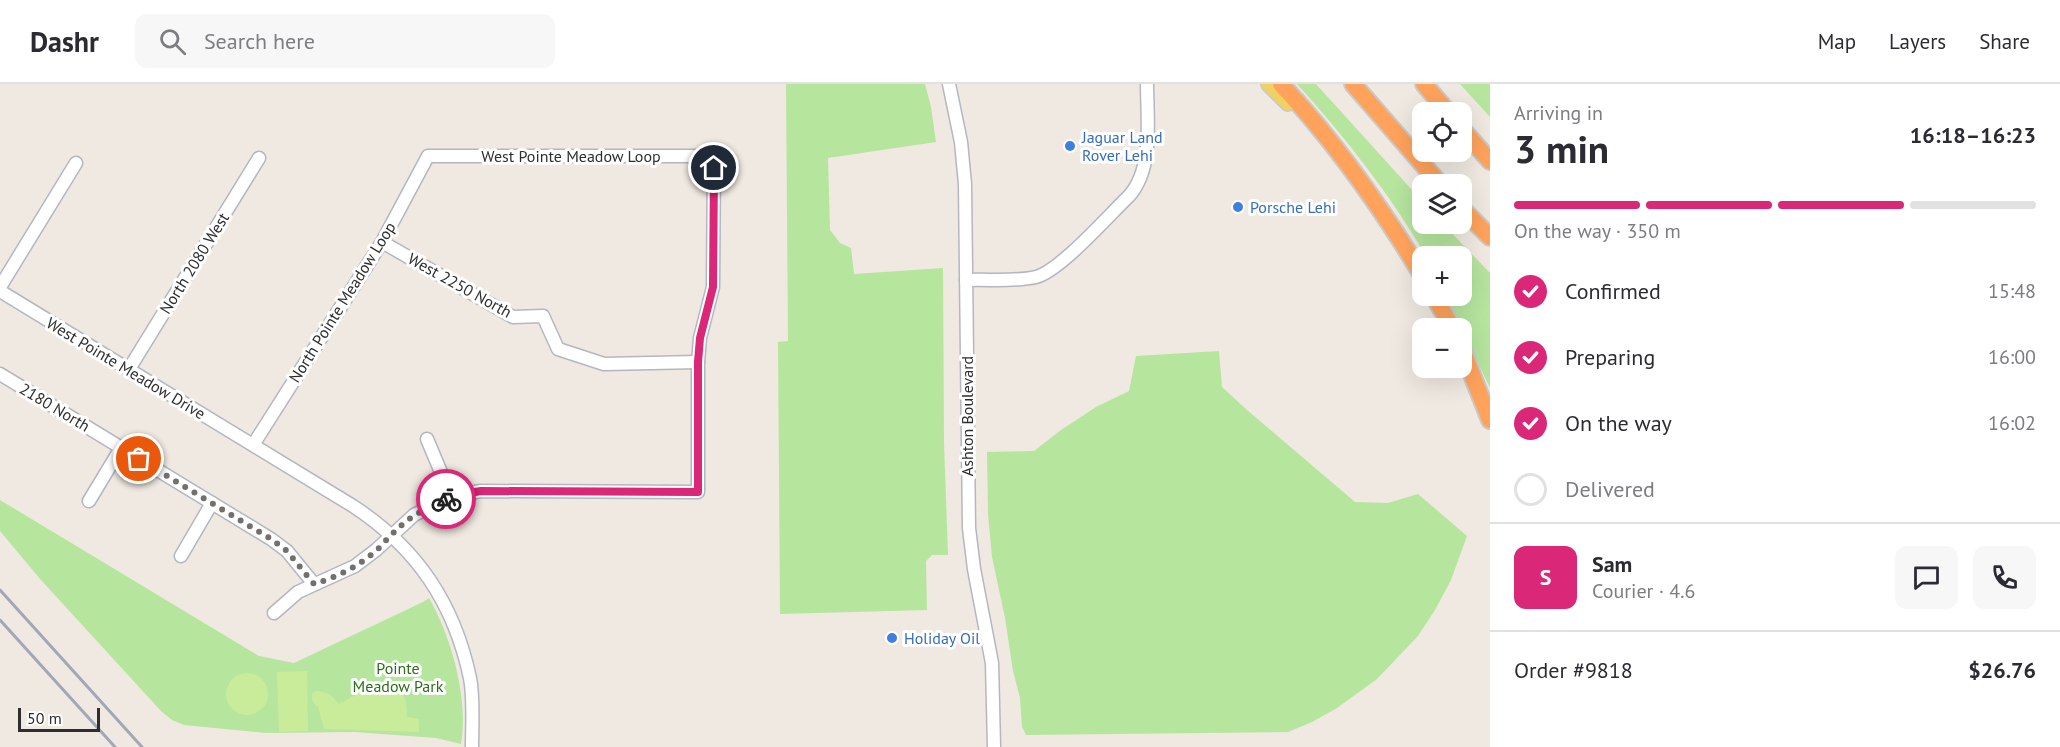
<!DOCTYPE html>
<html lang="en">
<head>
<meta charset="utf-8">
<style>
  :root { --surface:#fff; --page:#f7f7f7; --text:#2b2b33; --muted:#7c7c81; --line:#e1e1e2; --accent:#db2777 }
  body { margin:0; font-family:"PT Sans",sans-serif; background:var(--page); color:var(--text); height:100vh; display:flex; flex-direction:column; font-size:22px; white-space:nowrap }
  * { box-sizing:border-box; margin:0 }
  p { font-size:20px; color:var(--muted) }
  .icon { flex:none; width:33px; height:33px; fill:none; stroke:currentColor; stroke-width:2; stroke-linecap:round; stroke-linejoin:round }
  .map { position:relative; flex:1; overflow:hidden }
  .side { display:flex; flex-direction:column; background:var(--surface); width:570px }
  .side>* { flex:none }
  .tools { position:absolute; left:1412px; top:18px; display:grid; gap:12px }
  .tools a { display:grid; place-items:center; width:60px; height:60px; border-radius:12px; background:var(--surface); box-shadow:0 6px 24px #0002; font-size:30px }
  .scale { position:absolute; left:18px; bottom:15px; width:82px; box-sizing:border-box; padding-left:6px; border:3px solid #2e2e2e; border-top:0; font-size:16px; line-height:21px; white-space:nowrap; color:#2e2e2e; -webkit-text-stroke:4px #fff; paint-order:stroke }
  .pin { position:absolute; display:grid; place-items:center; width:51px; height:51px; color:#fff; margin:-26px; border:3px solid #fff; border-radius:50%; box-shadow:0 2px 6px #0007 }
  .courier { position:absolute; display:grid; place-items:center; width:60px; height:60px; margin:-30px; border:4px solid #db2777; border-radius:50%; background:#fff; color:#222; box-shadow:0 2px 8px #0007 }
  .overview em { font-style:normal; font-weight:600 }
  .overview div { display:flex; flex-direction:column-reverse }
  .overview { display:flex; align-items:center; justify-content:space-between; height:102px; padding:0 24px }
  h1 { font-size:39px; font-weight:600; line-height:45px }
  .bar { display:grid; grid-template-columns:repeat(4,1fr); gap:9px 6px; align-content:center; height:72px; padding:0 24px }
  .bar i { height:8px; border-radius:4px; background:var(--line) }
  .bar .on { background:var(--accent) }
  .bar p { grid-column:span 4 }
  .line { display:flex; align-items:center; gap:15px; padding:0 24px; border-top:2px solid var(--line) }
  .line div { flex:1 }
  .round { display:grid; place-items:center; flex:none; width:63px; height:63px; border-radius:12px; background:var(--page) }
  ol { padding:0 24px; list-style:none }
  li { display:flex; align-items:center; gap:18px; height:66px }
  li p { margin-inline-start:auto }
  li .icon { padding:6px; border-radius:50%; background:var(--accent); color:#fff; stroke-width:4 }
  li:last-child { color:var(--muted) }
  li i { width:33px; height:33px; border:3px solid var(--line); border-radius:50% }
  header { display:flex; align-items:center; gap:36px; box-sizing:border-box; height:84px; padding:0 30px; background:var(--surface); border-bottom:2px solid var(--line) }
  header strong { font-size:28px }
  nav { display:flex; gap:33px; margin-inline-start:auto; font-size:21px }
  .search { width:420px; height:54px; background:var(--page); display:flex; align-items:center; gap:15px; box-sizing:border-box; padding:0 21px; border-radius:12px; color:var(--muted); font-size:22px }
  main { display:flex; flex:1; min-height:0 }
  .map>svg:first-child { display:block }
  .green { fill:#b6e59e }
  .pitch { fill:#c9ec9a }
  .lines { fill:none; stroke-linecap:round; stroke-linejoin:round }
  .minor-casing { stroke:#b4b7c1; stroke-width:15 }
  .major-casing { stroke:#c9c9c9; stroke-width:18 }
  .highway-casing { stroke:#c9c9c9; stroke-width:20 }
  .minor { stroke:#fff; stroke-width:12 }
  .major { stroke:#f2d163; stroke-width:15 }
  .highway { stroke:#ffa35c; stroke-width:16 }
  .rail { stroke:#a3a6b8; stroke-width:3 }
  .done { stroke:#726f6d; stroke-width:6; stroke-dasharray:0 10.8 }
  .route { stroke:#db2777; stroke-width:8 }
  .shop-dot { fill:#3f7fe0; stroke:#fff; stroke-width:2 }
  .labels { text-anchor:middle; stroke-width:6; stroke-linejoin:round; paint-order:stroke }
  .shop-label { font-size:16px; fill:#366cbe; stroke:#fff; text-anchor:start }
  .street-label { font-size:16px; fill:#2e2e2e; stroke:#fff }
  .park-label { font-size:16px; fill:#2c6e1b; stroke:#fff }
</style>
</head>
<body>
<header>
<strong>Dashr</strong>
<div class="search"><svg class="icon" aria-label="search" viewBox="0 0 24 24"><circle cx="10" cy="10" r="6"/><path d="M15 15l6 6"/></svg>Search here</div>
<nav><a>Map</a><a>Layers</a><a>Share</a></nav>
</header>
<main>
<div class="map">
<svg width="1490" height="663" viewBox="0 0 1490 663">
  <rect width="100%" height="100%" fill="#efe9e1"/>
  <!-- green -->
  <g class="green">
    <polygon points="786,0 925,0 931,23 936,58 828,74 830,146 840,159 851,164 854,190 943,184 944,359 948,471 932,471 926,477 927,526 780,530 778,258 788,257"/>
    <path d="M1297,0H1316L1422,117V140H1443L1490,189V304L1446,212H1461V172H1426C1390,110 1345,53 1297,0Z"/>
    <polygon points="1460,0 1490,0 1490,33"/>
    <polygon points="1219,267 1222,303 1247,326 1355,418 1388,419 1418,410 1467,452 1451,496 1435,526 1418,552 1377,595 1337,624 1312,638 1288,648 1026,651 1022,643 1020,614 1013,587 1005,534 992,473 988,430 987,368 1034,367 1061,346 1096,323 1129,307 1136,272"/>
    <path d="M0,416L259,572L294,579L423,518L429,514C451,552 469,615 461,660L436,654L355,648L266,649L184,641L172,636L161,627L41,496L0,447Z"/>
  </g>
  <!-- pitch -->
  <g class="pitch">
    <polygon points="307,587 308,647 279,648 277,588"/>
    <circle cx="247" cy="610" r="21"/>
    <path d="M374,601L402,608L406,618L407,633L419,635V648L324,645L318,623C313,619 311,616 312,609L316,607C326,607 333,612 339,620Z"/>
  </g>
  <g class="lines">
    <defs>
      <g id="minor">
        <polyline points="949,0 961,58 965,100 969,444 974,485 992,579 994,663"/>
        <polyline points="382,158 513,233 543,232 558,265 604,280 698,278"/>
        <path d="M966,196C989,195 1014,198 1036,193C1060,187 1109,131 1129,112C1154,84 1147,35 1147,0"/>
        <polyline points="0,203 76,79"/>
        <path d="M0,207L353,422C417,464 454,519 470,594C474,614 472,642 472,663"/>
        <polyline points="129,285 259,74"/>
        <polyline points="0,290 271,455 287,467 314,500"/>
        <polyline points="427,355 451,412"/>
        <polyline points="253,361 382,158 428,72 714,72 713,203 700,254 698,278 698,408 481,407 451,412 414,431 376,466 355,482 298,508 274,529"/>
        <polyline points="89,417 121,364"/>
        <polyline points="181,472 212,419"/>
      </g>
      <polyline id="major" points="1269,0 1288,19"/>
      <g id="highway">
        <path d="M1281,0C1335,58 1381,123 1422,191"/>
        <polyline points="1353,0 1440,100"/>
        <polyline points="1424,0 1448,28"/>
        <polyline points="1461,44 1490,77"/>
        <polyline points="1461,124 1490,153"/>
        <polyline points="1434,212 1452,244"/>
        <polyline points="1461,263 1490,336"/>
      </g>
    </defs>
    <!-- minor casing -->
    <use href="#minor" class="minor-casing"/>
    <!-- major casing -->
    <use href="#major" class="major-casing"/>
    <!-- highway casing -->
    <use href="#highway" class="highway-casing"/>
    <!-- minor -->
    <use href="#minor" class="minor"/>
    <!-- major -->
    <use href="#major" class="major"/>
    <!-- highway -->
    <use href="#highway" class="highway"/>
    <!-- rail -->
    <g class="rail">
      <polyline points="0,506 142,663"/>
      <polyline points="0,536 115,663"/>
    </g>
  </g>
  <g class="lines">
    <!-- done -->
    <path class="done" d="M139,375L271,455L287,467L314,500C338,493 361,481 379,464C387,455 396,446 405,438C418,428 432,422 446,415"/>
    <!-- route -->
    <polyline class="route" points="446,415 451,412 481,407 698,408 698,278 700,254 713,203 714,84"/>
  </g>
  <!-- markers -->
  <g class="shop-dot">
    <circle cx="1070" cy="62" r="6"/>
    <circle cx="1238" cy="123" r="6"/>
    <circle cx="892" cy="554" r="6"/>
  </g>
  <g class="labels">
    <!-- shop labels -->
    <g class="shop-label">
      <text x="1082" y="59">Jaguar Land<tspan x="1082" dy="18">Rover Lehi</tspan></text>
      <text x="1250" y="129">Porsche Lehi</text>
      <text x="904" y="560">Holiday Oil</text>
    </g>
    <!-- street labels -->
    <g class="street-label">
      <text x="571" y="78">West Pointe Meadow Loop</text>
      <text transform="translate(194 179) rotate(-58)" y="6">North 2080 West</text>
      <text transform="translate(460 201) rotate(29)" y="6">West 2250 North</text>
      <text transform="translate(342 218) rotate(-58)" y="6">North Pointe Meadow Loop</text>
      <text transform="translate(126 284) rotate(31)" y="6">West Pointe Meadow Drive</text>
      <text transform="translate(55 323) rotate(31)" y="6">2180 North</text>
      <text transform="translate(967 332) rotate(-90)" y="6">Ashton Boulevard</text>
    </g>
    <!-- park labels -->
    <g class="park-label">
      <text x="398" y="590">Pointe<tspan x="398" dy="18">Meadow Park</tspan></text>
    </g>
  </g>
</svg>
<div class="tools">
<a><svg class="icon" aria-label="locate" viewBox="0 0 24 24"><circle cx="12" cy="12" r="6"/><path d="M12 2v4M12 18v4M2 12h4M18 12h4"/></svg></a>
<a><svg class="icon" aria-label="layers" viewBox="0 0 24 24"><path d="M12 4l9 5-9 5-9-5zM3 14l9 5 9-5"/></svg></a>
<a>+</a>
<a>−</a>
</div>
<div class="scale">50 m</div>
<div class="pin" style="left:139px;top:375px;background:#ea580c"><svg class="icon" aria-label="bag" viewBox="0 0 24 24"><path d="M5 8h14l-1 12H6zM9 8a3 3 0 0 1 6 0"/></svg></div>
<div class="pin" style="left:714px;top:84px;background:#1f2937"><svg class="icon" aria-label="home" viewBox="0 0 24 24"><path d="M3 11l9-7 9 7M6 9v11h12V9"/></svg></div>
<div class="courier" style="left:446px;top:415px"><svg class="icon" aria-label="bike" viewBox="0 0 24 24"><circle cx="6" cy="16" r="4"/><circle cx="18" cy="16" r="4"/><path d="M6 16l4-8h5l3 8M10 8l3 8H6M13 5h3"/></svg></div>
</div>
<section class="side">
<div class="overview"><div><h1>3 min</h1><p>Arriving in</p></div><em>16:18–16:23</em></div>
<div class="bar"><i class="on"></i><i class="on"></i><i class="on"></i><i></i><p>On the way · 350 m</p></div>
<ol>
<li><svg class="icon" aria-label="check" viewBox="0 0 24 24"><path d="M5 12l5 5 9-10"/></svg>Confirmed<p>15:48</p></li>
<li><svg class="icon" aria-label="check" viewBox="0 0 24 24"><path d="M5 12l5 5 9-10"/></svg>Preparing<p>16:00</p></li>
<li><svg class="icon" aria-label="check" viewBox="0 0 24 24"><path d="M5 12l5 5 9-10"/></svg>On the way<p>16:02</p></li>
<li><i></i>Delivered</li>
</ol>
<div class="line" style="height:108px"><b class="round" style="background:var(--accent);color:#fff">S</b><div><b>Sam</b><p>Courier · 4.6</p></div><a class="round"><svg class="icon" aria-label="chat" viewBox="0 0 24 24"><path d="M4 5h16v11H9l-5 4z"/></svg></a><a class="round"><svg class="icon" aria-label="phone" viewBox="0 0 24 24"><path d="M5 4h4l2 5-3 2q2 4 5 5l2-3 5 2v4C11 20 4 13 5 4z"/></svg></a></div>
<div class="line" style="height:78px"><div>Order #9818</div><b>$26.76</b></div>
</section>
</main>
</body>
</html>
